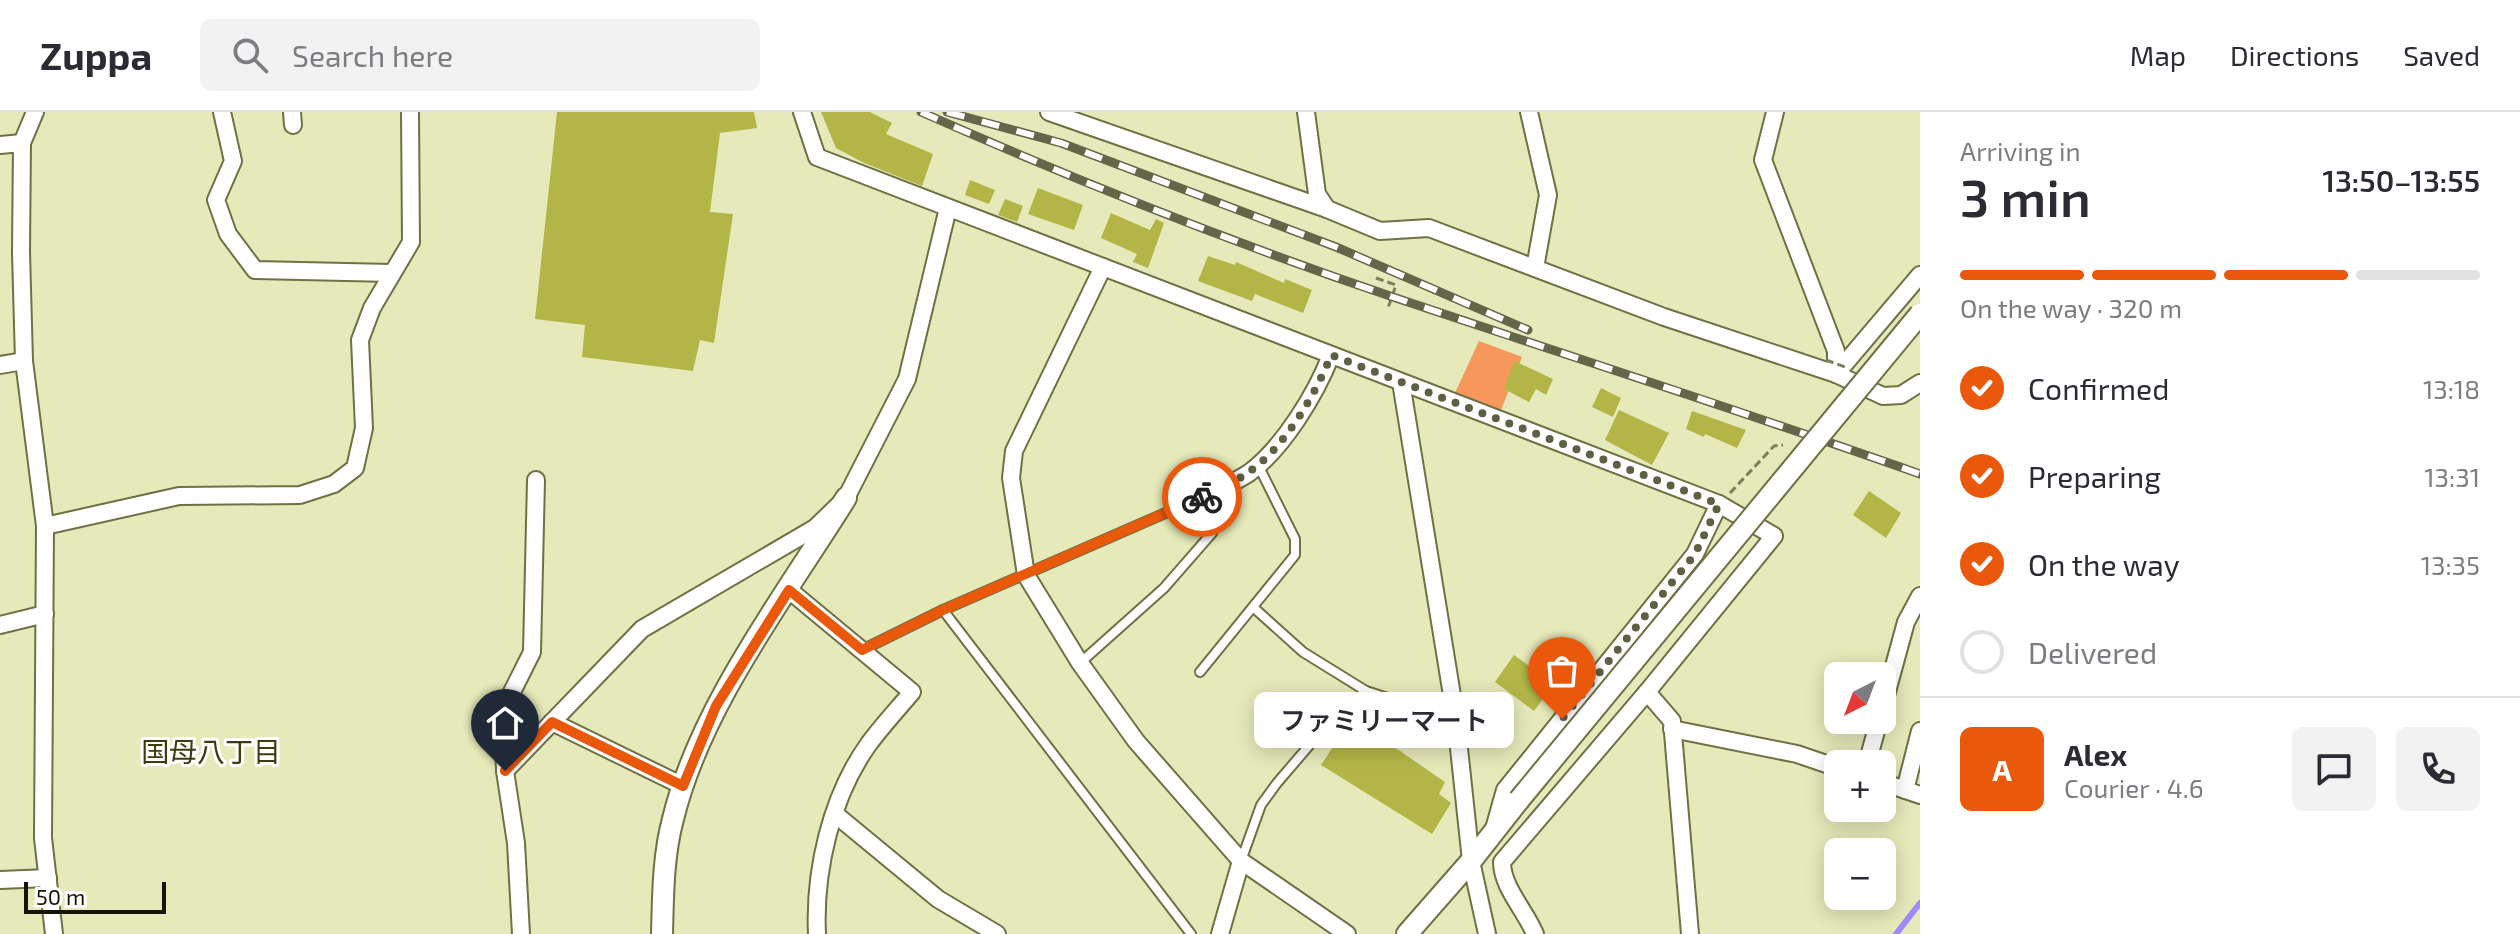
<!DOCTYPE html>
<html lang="en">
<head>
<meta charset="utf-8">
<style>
  :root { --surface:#fff; --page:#f2f2f3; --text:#2b2b33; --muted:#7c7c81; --line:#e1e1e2; --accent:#ea580c }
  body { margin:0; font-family:"Exo 2","Noto Sans JP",sans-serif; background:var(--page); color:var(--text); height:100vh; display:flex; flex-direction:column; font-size:30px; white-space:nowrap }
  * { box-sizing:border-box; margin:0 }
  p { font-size:26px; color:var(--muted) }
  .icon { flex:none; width:44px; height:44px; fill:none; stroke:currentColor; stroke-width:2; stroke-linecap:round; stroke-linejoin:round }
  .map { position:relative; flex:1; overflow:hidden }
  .details { display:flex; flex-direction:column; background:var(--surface); width:600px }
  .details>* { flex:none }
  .needle { width:52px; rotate:222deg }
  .buttons { position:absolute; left:1824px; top:550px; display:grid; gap:16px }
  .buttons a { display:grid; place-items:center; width:72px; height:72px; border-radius:12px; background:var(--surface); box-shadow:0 4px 20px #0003; font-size:40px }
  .scale { position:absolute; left:24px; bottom:20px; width:142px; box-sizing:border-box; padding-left:8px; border:4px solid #141504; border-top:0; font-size:22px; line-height:28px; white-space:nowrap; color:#141504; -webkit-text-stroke:6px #fff; paint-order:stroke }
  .pin { position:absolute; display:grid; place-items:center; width:68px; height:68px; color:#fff; margin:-82px -34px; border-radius:50% 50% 50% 0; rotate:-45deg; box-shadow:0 0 8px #0007 }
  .pin .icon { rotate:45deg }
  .courier { position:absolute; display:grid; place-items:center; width:80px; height:80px; margin:-40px; border:6px solid #ea580c; border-radius:50%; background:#fff; color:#222; box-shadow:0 2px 10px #0007 }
  .bubble { position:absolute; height:56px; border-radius:12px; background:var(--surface); box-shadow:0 4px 20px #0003; font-size:26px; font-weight:600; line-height:56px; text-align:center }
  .head em { font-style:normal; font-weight:600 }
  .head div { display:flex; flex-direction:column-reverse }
  .head { display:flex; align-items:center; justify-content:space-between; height:136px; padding:0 40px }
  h1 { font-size:52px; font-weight:600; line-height:60px }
  .bar { display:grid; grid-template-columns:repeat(4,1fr); gap:12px 8px; align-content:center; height:96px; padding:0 40px }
  .bar i { height:10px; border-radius:6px; background:var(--line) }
  .bar .current { background:var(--accent) }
  .bar p { grid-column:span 4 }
  .line { display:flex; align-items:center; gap:20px; padding:0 40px; border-top:2px solid var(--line) }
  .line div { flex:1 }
  .round { display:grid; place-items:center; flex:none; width:84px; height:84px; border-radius:12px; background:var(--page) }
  ol { padding:0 40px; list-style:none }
  li { display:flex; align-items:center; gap:24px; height:88px }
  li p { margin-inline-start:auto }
  li .icon { padding:8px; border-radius:50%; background:var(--accent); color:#fff; stroke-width:4 }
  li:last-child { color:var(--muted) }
  li i { width:44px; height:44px; border:4px solid var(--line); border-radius:50% }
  header { display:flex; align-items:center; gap:48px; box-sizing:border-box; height:112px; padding:0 40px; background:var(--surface); border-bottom:2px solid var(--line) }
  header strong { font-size:38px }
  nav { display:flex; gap:44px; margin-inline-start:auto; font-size:28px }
  .search { width:560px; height:72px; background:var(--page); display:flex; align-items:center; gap:20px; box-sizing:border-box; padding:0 28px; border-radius:12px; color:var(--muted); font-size:30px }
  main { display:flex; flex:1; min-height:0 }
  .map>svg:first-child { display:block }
  .green { fill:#f6975c }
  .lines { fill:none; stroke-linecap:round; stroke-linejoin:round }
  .stream { stroke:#a189fe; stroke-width:6 }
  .building { fill:#b3b647 }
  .service-casing { stroke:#6f7144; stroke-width:12 }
  .minor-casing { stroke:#6f7144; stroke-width:20 }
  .tertiary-casing { stroke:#6f7144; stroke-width:24 }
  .path { stroke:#7c7e5e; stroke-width:3; stroke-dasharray:8 4; stroke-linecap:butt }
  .service { stroke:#fff; stroke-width:8 }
  .minor { stroke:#fff; stroke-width:16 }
  .tertiary { stroke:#fff; stroke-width:20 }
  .rail-casing { stroke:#646649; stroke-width:9 }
  .rail { stroke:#fff; stroke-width:6; stroke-dasharray:18; stroke-linecap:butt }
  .tertiary-bridge-casing { stroke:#6f7144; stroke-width:24; stroke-linecap:butt }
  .path-bridge { stroke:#7c7e5e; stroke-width:3; stroke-dasharray:8 4; stroke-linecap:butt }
  .tertiary-bridge { stroke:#fff; stroke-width:20 }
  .done { stroke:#5e5f43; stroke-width:8; stroke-dasharray:0 14.4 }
  .route { stroke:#ea580c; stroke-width:10 }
  .labels { text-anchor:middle; stroke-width:6; stroke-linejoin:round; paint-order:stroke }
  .neighbourhood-label { font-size:28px; fill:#3b3c10; stroke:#fff }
</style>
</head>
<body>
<header>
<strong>Zuppa</strong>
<div class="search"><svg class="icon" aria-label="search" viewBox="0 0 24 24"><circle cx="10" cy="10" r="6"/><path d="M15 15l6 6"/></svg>Search here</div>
<nav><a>Map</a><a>Directions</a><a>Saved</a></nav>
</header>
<main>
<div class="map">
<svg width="1920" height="822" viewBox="0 0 1920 822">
  <rect width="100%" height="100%" fill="#e6e9b9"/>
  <!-- green -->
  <polygon class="green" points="1479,229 1522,245 1501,298 1455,281"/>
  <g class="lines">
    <!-- stream -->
    <polyline class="stream" points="1896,822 1920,791"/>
  </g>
  <!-- building -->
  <g class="building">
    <polygon points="557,0 754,0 757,16 720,21 710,100 733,102 714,231 700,228 693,259 582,245 585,213 535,207"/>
    <polygon points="821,0 870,0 892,11 886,22 933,42 922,74 864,51 836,36"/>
    <polygon points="970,68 995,78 989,92 965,83"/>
    <polygon points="1038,76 1083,93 1074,118 1028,102"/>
    <polygon points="1005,87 1023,94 1017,110 998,103"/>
    <polygon points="1111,101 1150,118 1156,107 1164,111 1148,156 1133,150 1137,142 1101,126"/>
    <polygon points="1208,144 1235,153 1236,150 1284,171 1285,167 1312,178 1303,201 1255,182 1252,189 1198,169"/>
    <polygon points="1514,249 1553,267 1546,283 1536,277 1529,290 1504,277"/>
    <polygon points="1601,276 1621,286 1613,305 1592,295"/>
    <polygon points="1619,298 1669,321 1652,353 1605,328"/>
    <polygon points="1692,299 1746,318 1737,336 1705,322 1704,325 1686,317"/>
    <polygon points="1869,379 1901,401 1886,426 1853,403"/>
    <polygon points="1514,543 1554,572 1534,599 1495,570"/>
    <polygon points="1352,606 1445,670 1439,682 1451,691 1432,722 1321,653"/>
  </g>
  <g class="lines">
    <defs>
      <g id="service">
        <polyline points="1253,495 1303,540 1366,579"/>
        <polyline points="943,498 1191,822"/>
        <polyline points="862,538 943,498 1193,389 1212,421 1164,476 1080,551"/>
        <polyline points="1200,560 1295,443 1295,427 1258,353"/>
        <polyline points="1241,749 1261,693 1277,671 1325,615 1366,579 1456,608"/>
      </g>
      <g id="minor">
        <polyline points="35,0 22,31 21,140 24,249 45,414 43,726 54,822"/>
        <polyline points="222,0 233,49 216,88 228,122 255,158 392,161"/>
        <polyline points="292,0 293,13"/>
        <path d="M802,0L817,45L1719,392L1774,424L1647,580L1502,750C1502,775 1525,798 1535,822"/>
        <polyline points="1049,0 1327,97"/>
        <polyline points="1306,0 1317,82 1327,97 1380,119 1429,116 1664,205 1836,262 1883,284 1901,283 1920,271"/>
        <polyline points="1529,0 1548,83 1535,156"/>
        <polyline points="1775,0 1763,48 1836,239 1836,262"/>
        <polyline points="0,33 22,31"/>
        <polyline points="1103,155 1014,339 1011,366 1026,463 1080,551 1136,629 1241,749 1347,822"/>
        <polyline points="0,253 24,249"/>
        <polyline points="1836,262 1920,163"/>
        <polyline points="1401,270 1456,608 1471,749 1487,822"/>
        <path d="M1193,389C1211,381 1232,372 1249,361C1283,336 1316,282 1331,243"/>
        <polyline points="45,414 179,384 300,383 334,372 355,356 364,316 360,228 372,196 411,130 410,0"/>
        <path d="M789,478L912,580C897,598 881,615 868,633C831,685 814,759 817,822"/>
        <polyline points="0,513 45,502"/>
        <polyline points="1647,580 1672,609 1690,822"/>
        <polyline points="1882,598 1906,510 1920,484"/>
        <polyline points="552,610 683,674"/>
        <polyline points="1672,617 1797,642 1838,656"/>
        <polyline points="1867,652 1879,608"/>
        <polyline points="505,659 642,517 815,416 846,386 907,267 948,96"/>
        <polyline points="1882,670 1920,683"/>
        <polyline points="1905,678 1920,619"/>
        <polyline points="835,702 938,787 997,822"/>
        <polyline points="1494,717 1505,678 1695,442 1719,392"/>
        <polyline points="0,768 48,766"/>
        <polyline points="521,822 516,731 505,659 503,598 532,540 536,368"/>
        <polyline points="1220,822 1241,749"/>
      </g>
      <g id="tertiary">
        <path d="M662,822C663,784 663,744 673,707C700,595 785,484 846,386"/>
        <polyline points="1407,822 1471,749 1519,688"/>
      </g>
    </defs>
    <!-- service casing -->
    <use href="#service" class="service-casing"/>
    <!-- minor casing -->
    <use href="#minor" class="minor-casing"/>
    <!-- tertiary casing -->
    <use href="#tertiary" class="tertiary-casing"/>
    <!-- path -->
    <g class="path">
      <polyline points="1376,166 1396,173 1388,196"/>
      <polyline points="1730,381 1774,334 1783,333"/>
    </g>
    <!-- service -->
    <use href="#service" class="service"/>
    <!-- minor -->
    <use href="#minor" class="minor"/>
    <!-- tertiary -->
    <use href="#tertiary" class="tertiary"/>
    <defs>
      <g id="rail">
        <path d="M921,0C1075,68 1233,131 1393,185C1569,244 1745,300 1920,362"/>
        <polyline points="947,0 1061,31 1336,135 1528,218"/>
      </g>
    </defs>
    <!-- rail casing -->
    <use href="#rail" class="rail-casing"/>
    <!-- rail -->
    <use href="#rail" class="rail"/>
    <defs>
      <polyline id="tertiary-bridge" points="1519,688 1920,202"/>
    </defs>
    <!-- tertiary-bridge casing -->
    <use href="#tertiary-bridge" class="tertiary-bridge-casing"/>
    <!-- path-bridge -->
    <polyline class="path-bridge" points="1826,248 1848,256"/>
    <!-- tertiary-bridge -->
    <use href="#tertiary-bridge" class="tertiary-bridge"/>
  </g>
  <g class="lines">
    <!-- done -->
    <path class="done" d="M1202,385C1217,378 1233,371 1247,361C1283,338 1316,282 1331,243L1719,392L1695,442L1562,607"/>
    <!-- route -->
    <polyline class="route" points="505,659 552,610 683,674 716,594 789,478 862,538 943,498 1202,385"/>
  </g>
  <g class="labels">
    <!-- neighbourhood labels -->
    <g class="neighbourhood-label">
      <text x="211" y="650">国母八丁目</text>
    </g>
  </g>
</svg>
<div class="buttons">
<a><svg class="needle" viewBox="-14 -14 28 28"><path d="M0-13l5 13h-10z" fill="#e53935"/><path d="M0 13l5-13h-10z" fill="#7c7c81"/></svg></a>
<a>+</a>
<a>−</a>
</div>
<div class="scale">50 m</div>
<div class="pin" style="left:1562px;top:607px;background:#ea580c"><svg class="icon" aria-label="bag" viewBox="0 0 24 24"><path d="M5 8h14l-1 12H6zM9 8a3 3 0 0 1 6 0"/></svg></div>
<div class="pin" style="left:505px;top:659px;background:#1f2937"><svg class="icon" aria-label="home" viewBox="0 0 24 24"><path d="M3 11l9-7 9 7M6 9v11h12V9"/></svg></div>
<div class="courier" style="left:1202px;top:385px"><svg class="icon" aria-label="bike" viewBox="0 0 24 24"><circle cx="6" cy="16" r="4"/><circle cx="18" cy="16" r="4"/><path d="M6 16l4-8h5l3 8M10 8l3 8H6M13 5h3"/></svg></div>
<div class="bubble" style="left:1254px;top:580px;width:260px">ファミリーマート</div>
</div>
<section class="details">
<div class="head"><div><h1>3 min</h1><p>Arriving in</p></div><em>13:50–13:55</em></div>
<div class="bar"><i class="current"></i><i class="current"></i><i class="current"></i><i></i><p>On the way · 320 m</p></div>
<ol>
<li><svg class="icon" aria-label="check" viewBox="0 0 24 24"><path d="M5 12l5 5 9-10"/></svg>Confirmed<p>13:18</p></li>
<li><svg class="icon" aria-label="check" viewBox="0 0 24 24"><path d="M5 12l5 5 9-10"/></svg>Preparing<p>13:31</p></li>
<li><svg class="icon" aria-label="check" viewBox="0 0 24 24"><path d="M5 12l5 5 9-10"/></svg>On the way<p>13:35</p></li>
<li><i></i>Delivered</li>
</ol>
<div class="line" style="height:144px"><b class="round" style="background:var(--accent);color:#fff">A</b><div><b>Alex</b><p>Courier · 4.6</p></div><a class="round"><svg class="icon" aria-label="chat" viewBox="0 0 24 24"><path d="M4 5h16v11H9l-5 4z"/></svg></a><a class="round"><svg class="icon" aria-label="phone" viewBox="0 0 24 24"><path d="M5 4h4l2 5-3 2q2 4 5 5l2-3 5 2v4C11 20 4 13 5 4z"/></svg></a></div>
</section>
</main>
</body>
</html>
